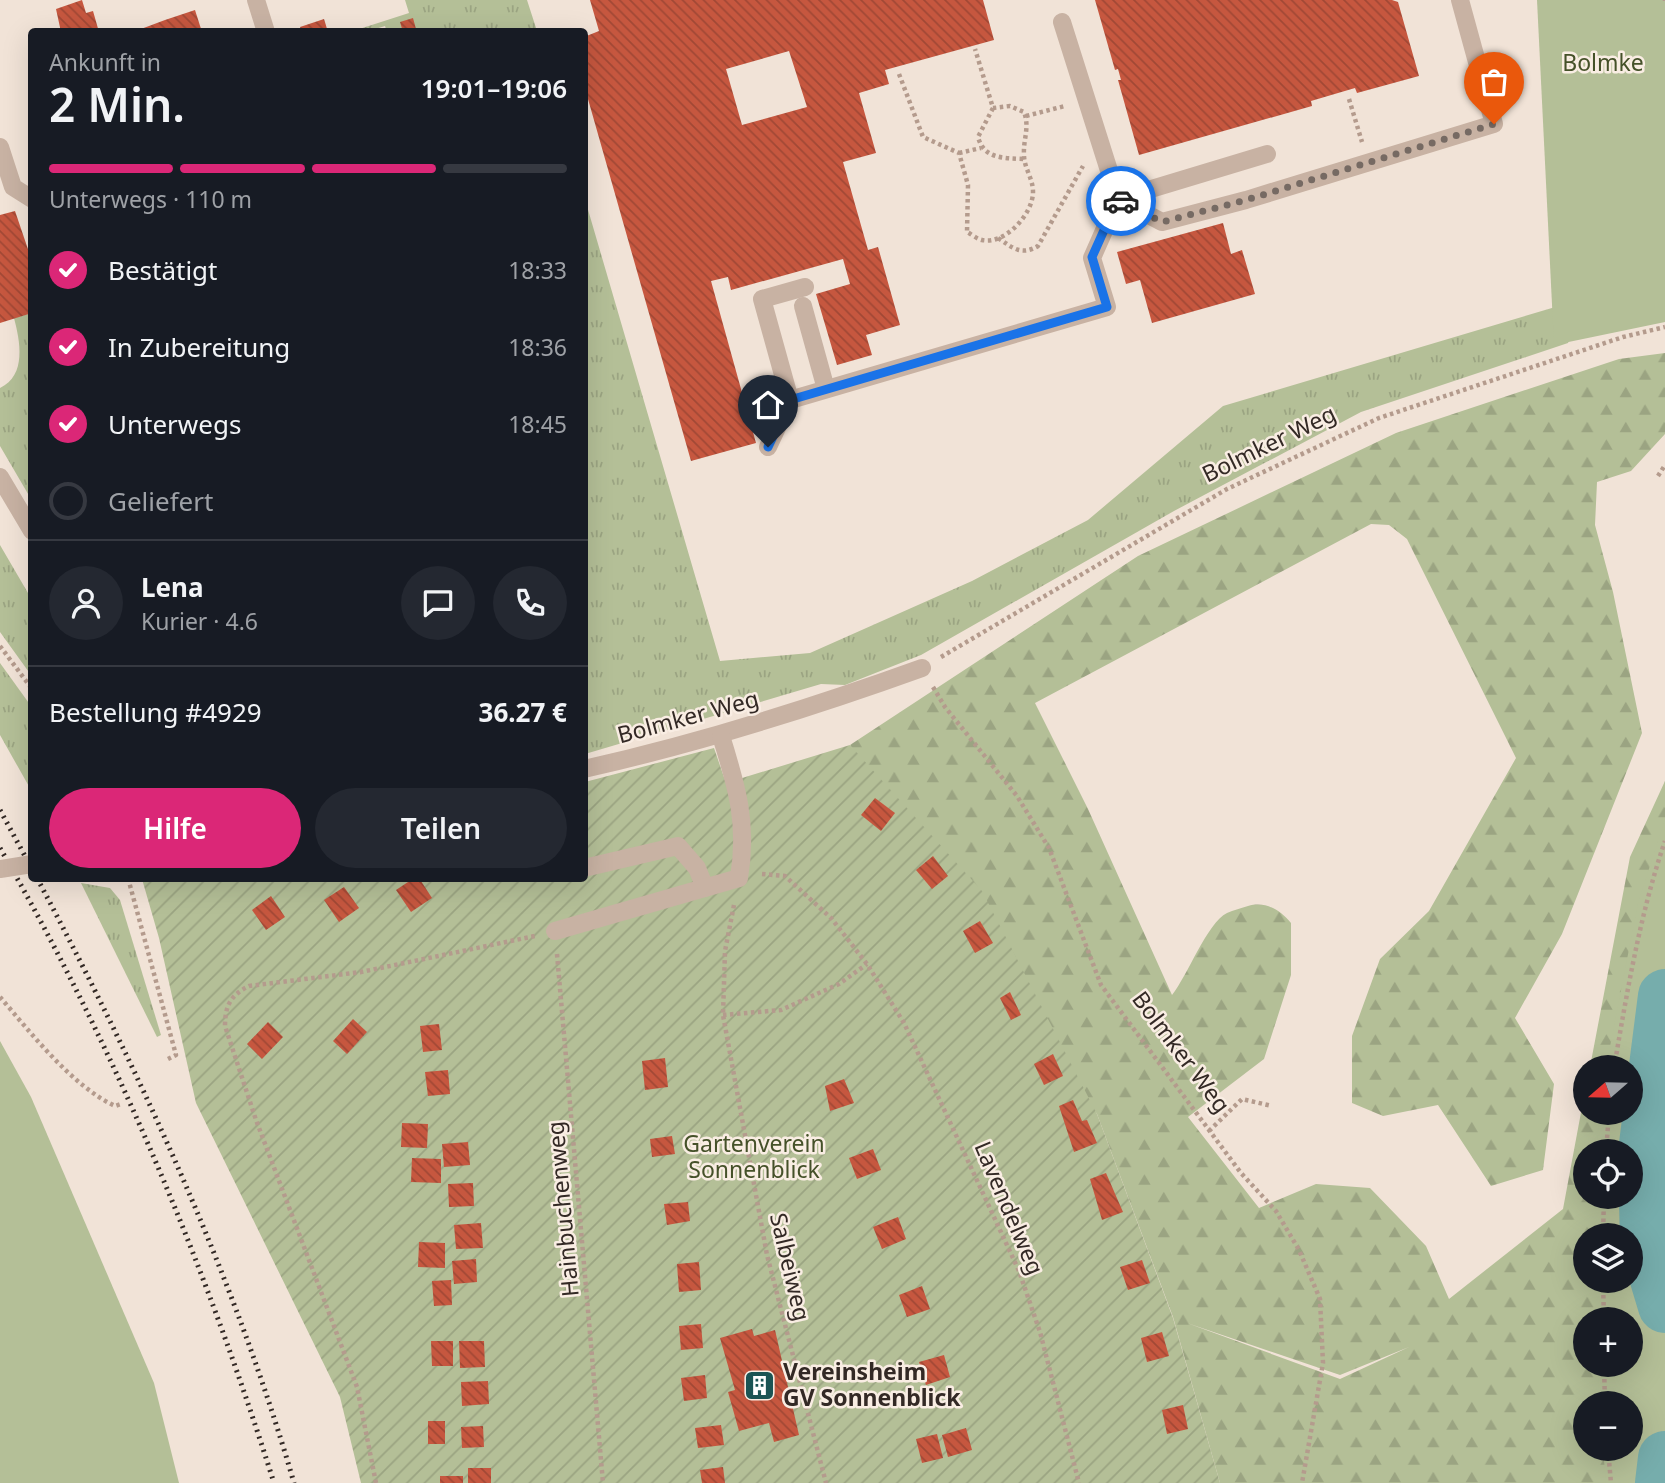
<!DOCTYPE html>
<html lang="de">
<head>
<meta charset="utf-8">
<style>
  :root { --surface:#171b24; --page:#242831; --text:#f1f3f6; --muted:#9ea1a6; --line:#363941; --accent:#db2777 }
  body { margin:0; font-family:"Noto Sans",sans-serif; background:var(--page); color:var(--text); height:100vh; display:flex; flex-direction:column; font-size:26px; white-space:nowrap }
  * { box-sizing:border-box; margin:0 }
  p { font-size:23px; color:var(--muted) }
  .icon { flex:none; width:38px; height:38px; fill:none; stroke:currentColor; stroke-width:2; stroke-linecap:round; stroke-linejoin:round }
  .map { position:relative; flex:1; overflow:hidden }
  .details { position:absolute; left:28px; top:28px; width:560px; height:854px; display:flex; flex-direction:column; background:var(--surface); border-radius:7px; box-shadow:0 7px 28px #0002 }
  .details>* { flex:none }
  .needle { width:46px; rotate:250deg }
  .tools { position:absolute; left:1573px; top:1055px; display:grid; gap:14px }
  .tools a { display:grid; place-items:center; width:70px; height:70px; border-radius:50%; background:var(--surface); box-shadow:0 7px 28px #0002; font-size:35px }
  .pin { position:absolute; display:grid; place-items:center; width:60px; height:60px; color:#fff; margin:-72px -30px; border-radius:50% 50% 50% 0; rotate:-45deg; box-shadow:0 0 7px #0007 }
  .pin .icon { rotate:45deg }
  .courier { position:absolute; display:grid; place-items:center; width:70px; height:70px; margin:-35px; border:5px solid #1a73e8; border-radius:50%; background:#fff; color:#222; box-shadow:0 2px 9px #0007 }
  .overview em { font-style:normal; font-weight:600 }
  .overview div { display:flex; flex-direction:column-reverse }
  .overview { display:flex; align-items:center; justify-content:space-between; height:119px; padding:0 21px }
  h1 { font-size:46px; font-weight:600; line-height:52px }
  .bar { display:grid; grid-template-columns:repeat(4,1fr); gap:10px 7px; align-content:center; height:84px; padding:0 21px }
  .bar i { height:9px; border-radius:5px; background:var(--line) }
  .bar .on { background:var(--accent) }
  .bar p { grid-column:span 4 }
  .line { display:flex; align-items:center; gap:18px; padding:0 21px; border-top:2px solid var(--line) }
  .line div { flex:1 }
  .round { display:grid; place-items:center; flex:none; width:74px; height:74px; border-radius:37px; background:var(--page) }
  ol { padding:0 21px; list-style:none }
  li { display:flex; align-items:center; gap:21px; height:77px }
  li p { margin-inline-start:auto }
  li .icon { padding:7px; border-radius:50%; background:var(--accent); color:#fff; stroke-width:4 }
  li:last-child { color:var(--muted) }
  li i { width:38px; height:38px; border:4px solid var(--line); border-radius:50% }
  .primary-button { display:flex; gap:14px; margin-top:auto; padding:14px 21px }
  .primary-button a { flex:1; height:80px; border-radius:42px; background:var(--accent); color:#fff; font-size:28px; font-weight:600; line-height:80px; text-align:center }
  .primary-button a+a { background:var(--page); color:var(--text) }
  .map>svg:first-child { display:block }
  .grass { fill:url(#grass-tufts) }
  .forest { fill:url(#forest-firs); fill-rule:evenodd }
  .park { fill:#b4bf97 }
  .garden { fill:url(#garden-furrows) }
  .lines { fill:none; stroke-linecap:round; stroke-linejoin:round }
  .river { stroke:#76adac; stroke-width:54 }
  .building { fill:url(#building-back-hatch); fill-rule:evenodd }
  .path { stroke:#b49b8d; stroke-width:4.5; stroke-dasharray:3.5 3.5; stroke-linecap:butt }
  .minor { stroke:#c8b2a3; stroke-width:18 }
  .rail { stroke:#332925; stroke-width:5; stroke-dasharray:2 5; stroke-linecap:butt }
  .minor-bridge { stroke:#c8b2a3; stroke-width:18 }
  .done { stroke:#766a63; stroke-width:7; stroke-dasharray:0 12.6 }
  .route { stroke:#1a73e8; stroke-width:9 }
  .labels { text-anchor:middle; stroke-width:5; stroke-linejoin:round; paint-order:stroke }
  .park-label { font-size:23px; fill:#455129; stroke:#f9ede3 }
  .street-label { font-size:23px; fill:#332925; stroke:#f9ede3 }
  .poi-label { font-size:23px; font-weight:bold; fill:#332925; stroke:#f9ede3; text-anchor:start }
</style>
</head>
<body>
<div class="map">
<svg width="1665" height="1483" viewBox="0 0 1665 1483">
  <defs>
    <pattern id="grass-tufts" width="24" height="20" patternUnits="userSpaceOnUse" patternTransform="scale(1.75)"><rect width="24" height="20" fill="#b4bf97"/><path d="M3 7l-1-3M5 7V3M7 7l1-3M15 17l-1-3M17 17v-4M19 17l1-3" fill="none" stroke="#9ba482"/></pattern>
    <pattern id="forest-firs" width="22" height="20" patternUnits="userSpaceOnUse" patternTransform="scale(1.75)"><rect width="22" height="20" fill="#b4bf97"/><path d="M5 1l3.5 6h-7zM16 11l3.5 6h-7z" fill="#9ba482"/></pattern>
    <pattern id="garden-furrows" width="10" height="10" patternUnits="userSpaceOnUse" patternTransform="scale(1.75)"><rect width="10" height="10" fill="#b4bf97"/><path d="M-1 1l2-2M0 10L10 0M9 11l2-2" fill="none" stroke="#9ba482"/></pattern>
    <pattern id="building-back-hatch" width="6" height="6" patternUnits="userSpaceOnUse" patternTransform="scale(1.75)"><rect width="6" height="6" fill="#c6573f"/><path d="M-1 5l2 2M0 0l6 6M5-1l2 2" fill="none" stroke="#a14835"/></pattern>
  </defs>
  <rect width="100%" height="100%" fill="#f1e3d7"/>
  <!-- grass -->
  <g class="grass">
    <polygon points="405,0 527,0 537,31 387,32 385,26 369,31 350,32 409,13"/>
    <polygon points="584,196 720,661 810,653 972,581 1088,520 1223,406 1562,305 1574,328 1568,343 1361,412 1174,511 921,655 845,685 821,684 585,754"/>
    <path d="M31,313V499L0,446V388C27,375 20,341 14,318Z"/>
    <polygon points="0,545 28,593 31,589 31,675 0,632"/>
    <polygon points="0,663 31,706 31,790 0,735"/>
    <polygon points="81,883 110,888 120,900 161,1035 157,1037"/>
  </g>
  <!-- forest -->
  <path class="forest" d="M1665,353V434L1631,471L1597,482L1595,525L1613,592L1642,733L1562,934L1515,1018L1554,1084L1543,1170L1491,1186L1438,1105L1383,1116L1352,1103V1036L1380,959L1429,911L1516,758L1407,539L1389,525L1371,524L1035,703L1088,809L1172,995C1188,975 1207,923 1227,913C1233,910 1242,908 1248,906C1266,901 1280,910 1291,923V975L1264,1059L1188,1117L1259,1208L1316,1184L1370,1188L1426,1246L1449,1299L1563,1209L1585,1091L1586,1113H1631V1068L1590,1067L1630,857L1665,781V1483H1220L1173,1317L1097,1114L850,745L1138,556L1396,433L1619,359ZM1586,1152H1631V1197H1586ZM1586,1236H1631V1281H1586ZM1586,1320H1631V1365H1586ZM1187,1323L1340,1375L1409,1347L1340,1379ZM1586,1404H1631V1449H1586Z"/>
  <!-- park -->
  <g class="park">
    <polygon points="1537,0 1665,0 1665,322 1554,345"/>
    <polygon points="1665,819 1665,1483 1606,1483 1603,1449 1631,1449 1631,1404 1600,1403 1597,1365 1631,1365 1631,1320 1594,1319 1594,1281 1631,1281 1631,1236 1594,1235 1594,1197 1631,1197 1631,1152 1596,1151 1600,1113 1631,1113 1631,1068 1606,1067 1638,903"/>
    <polygon points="0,1041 31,1097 154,1383 179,1483 0,1483"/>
  </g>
  <!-- garden -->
  <polygon class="garden" points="850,745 982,891 1097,1114 1173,1318 1220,1483 361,1483 340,1397 196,1103 159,938 142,879 584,878 585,782 714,748 726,783"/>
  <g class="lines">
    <!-- river -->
    <g class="river">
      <polyline points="1665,996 1645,1152 1647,1246 1665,1306"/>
      <polyline points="1662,1483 1665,1458"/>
    </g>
  </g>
  <!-- building -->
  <g class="building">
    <polygon points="82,0 86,13 93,11 99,32 61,32 56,9"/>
    <path d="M590,0H983L994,40L885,70L889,84L859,93L876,153L843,162L868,250L878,247L900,325L866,335L872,355L837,365L816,294L850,284L843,259L731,290L728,277L711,281L756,443L691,461L584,85V37L599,31ZM789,51L807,107L742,125L726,69Z"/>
    <polygon points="1095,0 1392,0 1398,2 1419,76 1357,93 1355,88 1311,101 1312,106 1139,155 1118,80 1121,80 1118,69 1115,70"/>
    <polygon points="195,10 202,32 133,32 165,20"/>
    <polygon points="413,18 416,29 403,32 400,22"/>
    <polygon points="324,19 328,32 302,32 300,27"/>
    <polygon points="15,211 32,261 32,313 0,323 0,215"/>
    <polygon points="1223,223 1231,254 1242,250 1255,294 1152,323 1140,280 1126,284 1117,252"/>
    <polygon points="875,798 895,813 881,831 861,815"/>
    <polygon points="933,856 948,876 932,889 916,870"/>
    <polygon points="414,878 419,878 432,898 411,912 396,890"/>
    <polygon points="344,887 359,908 339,922 324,900"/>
    <polygon points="271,896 285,917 266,930 252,910"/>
    <polygon points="980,921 993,943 975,953 963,931"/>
    <polygon points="1010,992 1021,1015 1011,1020 1000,998"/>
    <polygon points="353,1019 367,1032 347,1054 333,1041"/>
    <polygon points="268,1022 283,1037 262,1059 247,1044"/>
    <polygon points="439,1024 442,1050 423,1052 420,1026"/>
    <polygon points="1053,1054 1063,1076 1044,1085 1034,1064"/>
    <polygon points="665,1058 668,1087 645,1090 642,1061"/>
    <polygon points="448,1070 450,1094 428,1096 425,1072"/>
    <polygon points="844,1079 854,1103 830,1111 825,1086"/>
    <polygon points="1073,1100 1082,1121 1087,1120 1097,1143 1074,1152 1059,1106"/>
    <polygon points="402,1123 428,1124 427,1148 401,1147"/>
    <polygon points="672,1136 675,1154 652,1157 650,1139"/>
    <polygon points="468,1142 470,1165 444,1167 442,1144"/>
    <polygon points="873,1149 881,1170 857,1179 849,1158"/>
    <polygon points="412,1158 441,1159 441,1183 411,1182"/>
    <polygon points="1106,1173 1123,1212 1102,1220 1090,1179"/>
    <polygon points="473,1183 474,1206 449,1207 448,1184"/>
    <polygon points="688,1202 690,1221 667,1225 664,1204"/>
    <polygon points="898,1217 906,1239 882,1249 873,1227"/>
    <polygon points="481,1223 483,1248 456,1249 454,1225"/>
    <polygon points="419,1242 445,1243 445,1268 418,1267"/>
    <polygon points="476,1259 477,1282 454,1284 452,1261"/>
    <polygon points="1142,1260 1150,1283 1128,1290 1120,1267"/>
    <polygon points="699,1262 701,1290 679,1292 677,1264"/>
    <polygon points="451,1280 452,1305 434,1306 432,1281"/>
    <polygon points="922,1286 930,1309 907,1317 899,1295"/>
    <polygon points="701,1324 703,1348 681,1350 679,1326"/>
    <polygon points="752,1329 754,1336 775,1330 799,1435 774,1442 769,1423 739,1431 728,1392 735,1390 720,1338"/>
    <polygon points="1162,1332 1169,1356 1147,1362 1141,1338"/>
    <polygon points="431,1341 453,1341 453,1366 432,1366"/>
    <polygon points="459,1341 484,1341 485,1367 460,1368"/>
    <polygon points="944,1355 950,1377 926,1385 919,1362"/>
    <polygon points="705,1375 707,1398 684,1401 681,1378"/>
    <polygon points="488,1381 489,1404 462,1406 461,1382"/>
    <polygon points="1183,1405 1188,1429 1167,1434 1162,1410"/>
    <rect x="428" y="1421" width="17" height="23"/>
    <polygon points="721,1425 724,1445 698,1448 695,1428"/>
    <polygon points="483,1426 484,1447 462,1448 461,1427"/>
    <polygon points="966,1428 972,1450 948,1457 942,1435"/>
    <polygon points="937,1434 943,1458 922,1463 916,1439"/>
    <polygon points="723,1467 725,1483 702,1483 700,1470"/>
    <rect x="468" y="1468" width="23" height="15"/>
    <rect x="440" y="1476" width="23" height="7"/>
  </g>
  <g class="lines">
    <!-- path -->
    <g class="path">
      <polyline points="1665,0 1665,1"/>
      <path d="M899,74L923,137L959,153L968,185L967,232C971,234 977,239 982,240C1005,245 1033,214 1033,192C1033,178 1024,168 1024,155C1023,139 1030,128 1024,112L1010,106L993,108L975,49"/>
      <polyline points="1349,99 1362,142"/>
      <path d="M993,108L978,137C984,159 1003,158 1024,159"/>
      <polyline points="1026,116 1065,106"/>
      <polyline points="959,153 981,148"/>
      <path d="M998,238C1013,248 1021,256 1038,246L1083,166"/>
      <polyline points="1658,476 1665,465"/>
      <polyline points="0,646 32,689"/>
      <polyline points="941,657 1227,489 1379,418 1623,337 1665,327"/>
      <polyline points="933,687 945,707 1017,796 1049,848 1101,985 1241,1173 1276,1211 1299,1250 1320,1299 1323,1363 1302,1483"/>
      <polyline points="762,874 785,876 831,918 867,964 904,1023 1019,1271 1040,1332 1079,1483"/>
      <polyline points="128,878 176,1055 168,1059"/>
      <polyline points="734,905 725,951 723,1015 767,1255 826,1483"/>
      <polyline points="557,954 603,1483"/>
      <path d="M0,997C31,1033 72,1086 115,1106L121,1104"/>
      <polyline points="723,1015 781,1010 839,984 867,964"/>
      <path d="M1614,1068C1627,992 1640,914 1665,841"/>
      <polyline points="1209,1131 1242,1099 1272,1106"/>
      <polyline points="1606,1152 1609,1113"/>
      <polyline points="1603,1236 1604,1197"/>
      <polyline points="1603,1281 1604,1320"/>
      <polyline points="1604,1365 1605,1404"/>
      <polyline points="1608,1449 1611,1483"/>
      <path d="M376,1483L357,1387L256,1120L225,1026C225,1005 231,995 249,986L361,972L535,936"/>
    </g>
    <!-- minor -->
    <g class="minor">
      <polyline points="256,0 266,32"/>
      <polyline points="0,147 13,187 32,199"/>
      <polyline points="1118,199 1162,222 1246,200 1494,124 1460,0"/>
      <polyline points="1118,199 1267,154"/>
      <polyline points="803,306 826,389"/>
      <polyline points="790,400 762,299 805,287"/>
      <polyline points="768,447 790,400 1107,307 1092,258 1118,199 1062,22"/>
      <polyline points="0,477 32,531"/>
      <path d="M584,769C700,743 811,708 922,668"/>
      <polyline points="584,868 678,846 697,868 705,888"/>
      <path d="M555,931L739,878C748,824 737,787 721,736"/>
    </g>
    <!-- rail -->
    <g class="rail">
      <polyline points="0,810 32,869"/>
      <path d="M0,848C115,1048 205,1264 274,1483"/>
      <path d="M37,878C138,1069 234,1275 294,1483"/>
    </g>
    <!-- minor-bridge -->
    <polyline class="minor-bridge" points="0,869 32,864"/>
  </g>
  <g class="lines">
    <!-- done -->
    <polyline class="done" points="1121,201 1162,222 1246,200 1494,124"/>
    <!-- route -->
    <polyline class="route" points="768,447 790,400 1107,307 1092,257 1118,199 1121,201"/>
  </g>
  <!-- icons -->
  <defs>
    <symbol id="building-square" viewBox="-11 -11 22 22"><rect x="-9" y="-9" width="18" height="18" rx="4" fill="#1b5454" stroke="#f9ede3"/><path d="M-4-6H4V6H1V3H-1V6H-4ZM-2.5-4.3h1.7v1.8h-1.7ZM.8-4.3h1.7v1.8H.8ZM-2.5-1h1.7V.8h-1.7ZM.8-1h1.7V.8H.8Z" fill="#fff"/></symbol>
  </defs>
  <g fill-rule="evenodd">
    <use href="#building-square" x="742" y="1368" width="35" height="35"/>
  </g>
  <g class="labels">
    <!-- park labels -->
    <g class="park-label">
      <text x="1603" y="71">Bolmke</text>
      <text x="754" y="1152">Gartenverein<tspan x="754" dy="26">Sonnenblick</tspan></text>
    </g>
    <!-- street labels -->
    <g class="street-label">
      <text transform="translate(1269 444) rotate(-26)" y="8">Bolmker Weg</text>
      <text transform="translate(688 717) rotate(-15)" y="8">Bolmker Weg</text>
      <text transform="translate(1181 1052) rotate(53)" y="8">Bolmker Weg</text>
      <text transform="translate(1009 1208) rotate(67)" y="8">Lavendelweg</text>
      <text transform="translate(563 1209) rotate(-95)" y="8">Hainbuchenweg</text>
      <text transform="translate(790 1267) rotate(77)" y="8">Salbeiweg</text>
    </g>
    <!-- poi labels -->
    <g class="poi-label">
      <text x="783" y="1380">Vereinsheim<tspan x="783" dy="26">GV Sonnenblick</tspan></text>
    </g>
  </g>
</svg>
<div class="tools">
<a><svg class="needle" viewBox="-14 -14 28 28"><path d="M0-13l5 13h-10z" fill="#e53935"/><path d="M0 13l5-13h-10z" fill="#9ea1a6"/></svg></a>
<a><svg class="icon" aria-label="locate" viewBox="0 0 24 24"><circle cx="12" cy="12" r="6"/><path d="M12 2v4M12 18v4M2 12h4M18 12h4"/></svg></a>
<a><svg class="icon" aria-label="layers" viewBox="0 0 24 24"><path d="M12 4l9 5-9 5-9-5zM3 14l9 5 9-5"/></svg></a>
<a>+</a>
<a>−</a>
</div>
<div class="pin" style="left:1494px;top:124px;background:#ea580c"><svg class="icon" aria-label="bag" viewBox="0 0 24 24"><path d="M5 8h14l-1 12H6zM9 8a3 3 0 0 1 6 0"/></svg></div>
<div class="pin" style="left:768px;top:447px;background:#1f2937"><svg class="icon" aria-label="home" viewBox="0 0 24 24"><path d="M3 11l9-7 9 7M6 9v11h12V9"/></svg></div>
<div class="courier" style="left:1121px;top:201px"><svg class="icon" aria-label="car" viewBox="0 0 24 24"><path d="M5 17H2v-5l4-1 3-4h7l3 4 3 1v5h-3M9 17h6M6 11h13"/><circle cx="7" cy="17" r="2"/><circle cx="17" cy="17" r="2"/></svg></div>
<section class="details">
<div class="overview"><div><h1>2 Min.</h1><p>Ankunft in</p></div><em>19:01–19:06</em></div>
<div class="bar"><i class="on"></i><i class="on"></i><i class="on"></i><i></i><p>Unterwegs · 110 m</p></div>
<ol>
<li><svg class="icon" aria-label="check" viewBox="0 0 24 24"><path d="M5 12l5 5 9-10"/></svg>Bestätigt<p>18:33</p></li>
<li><svg class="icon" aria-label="check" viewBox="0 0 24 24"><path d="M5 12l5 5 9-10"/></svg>In Zubereitung<p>18:36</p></li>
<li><svg class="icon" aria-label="check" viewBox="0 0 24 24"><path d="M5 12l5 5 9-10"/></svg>Unterwegs<p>18:45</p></li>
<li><i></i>Geliefert</li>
</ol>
<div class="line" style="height:126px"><a class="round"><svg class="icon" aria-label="person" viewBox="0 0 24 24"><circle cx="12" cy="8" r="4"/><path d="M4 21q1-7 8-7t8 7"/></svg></a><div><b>Lena</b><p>Kurier · 4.6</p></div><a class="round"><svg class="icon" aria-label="chat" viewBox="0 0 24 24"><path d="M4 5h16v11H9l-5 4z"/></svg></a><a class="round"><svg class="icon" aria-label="phone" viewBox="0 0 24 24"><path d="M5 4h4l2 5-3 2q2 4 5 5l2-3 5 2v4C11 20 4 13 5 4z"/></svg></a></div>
<div class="line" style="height:91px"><div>Bestellung #4929</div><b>36.27 €</b></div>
<div class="primary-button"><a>Hilfe</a><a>Teilen</a></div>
</section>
</div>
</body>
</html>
